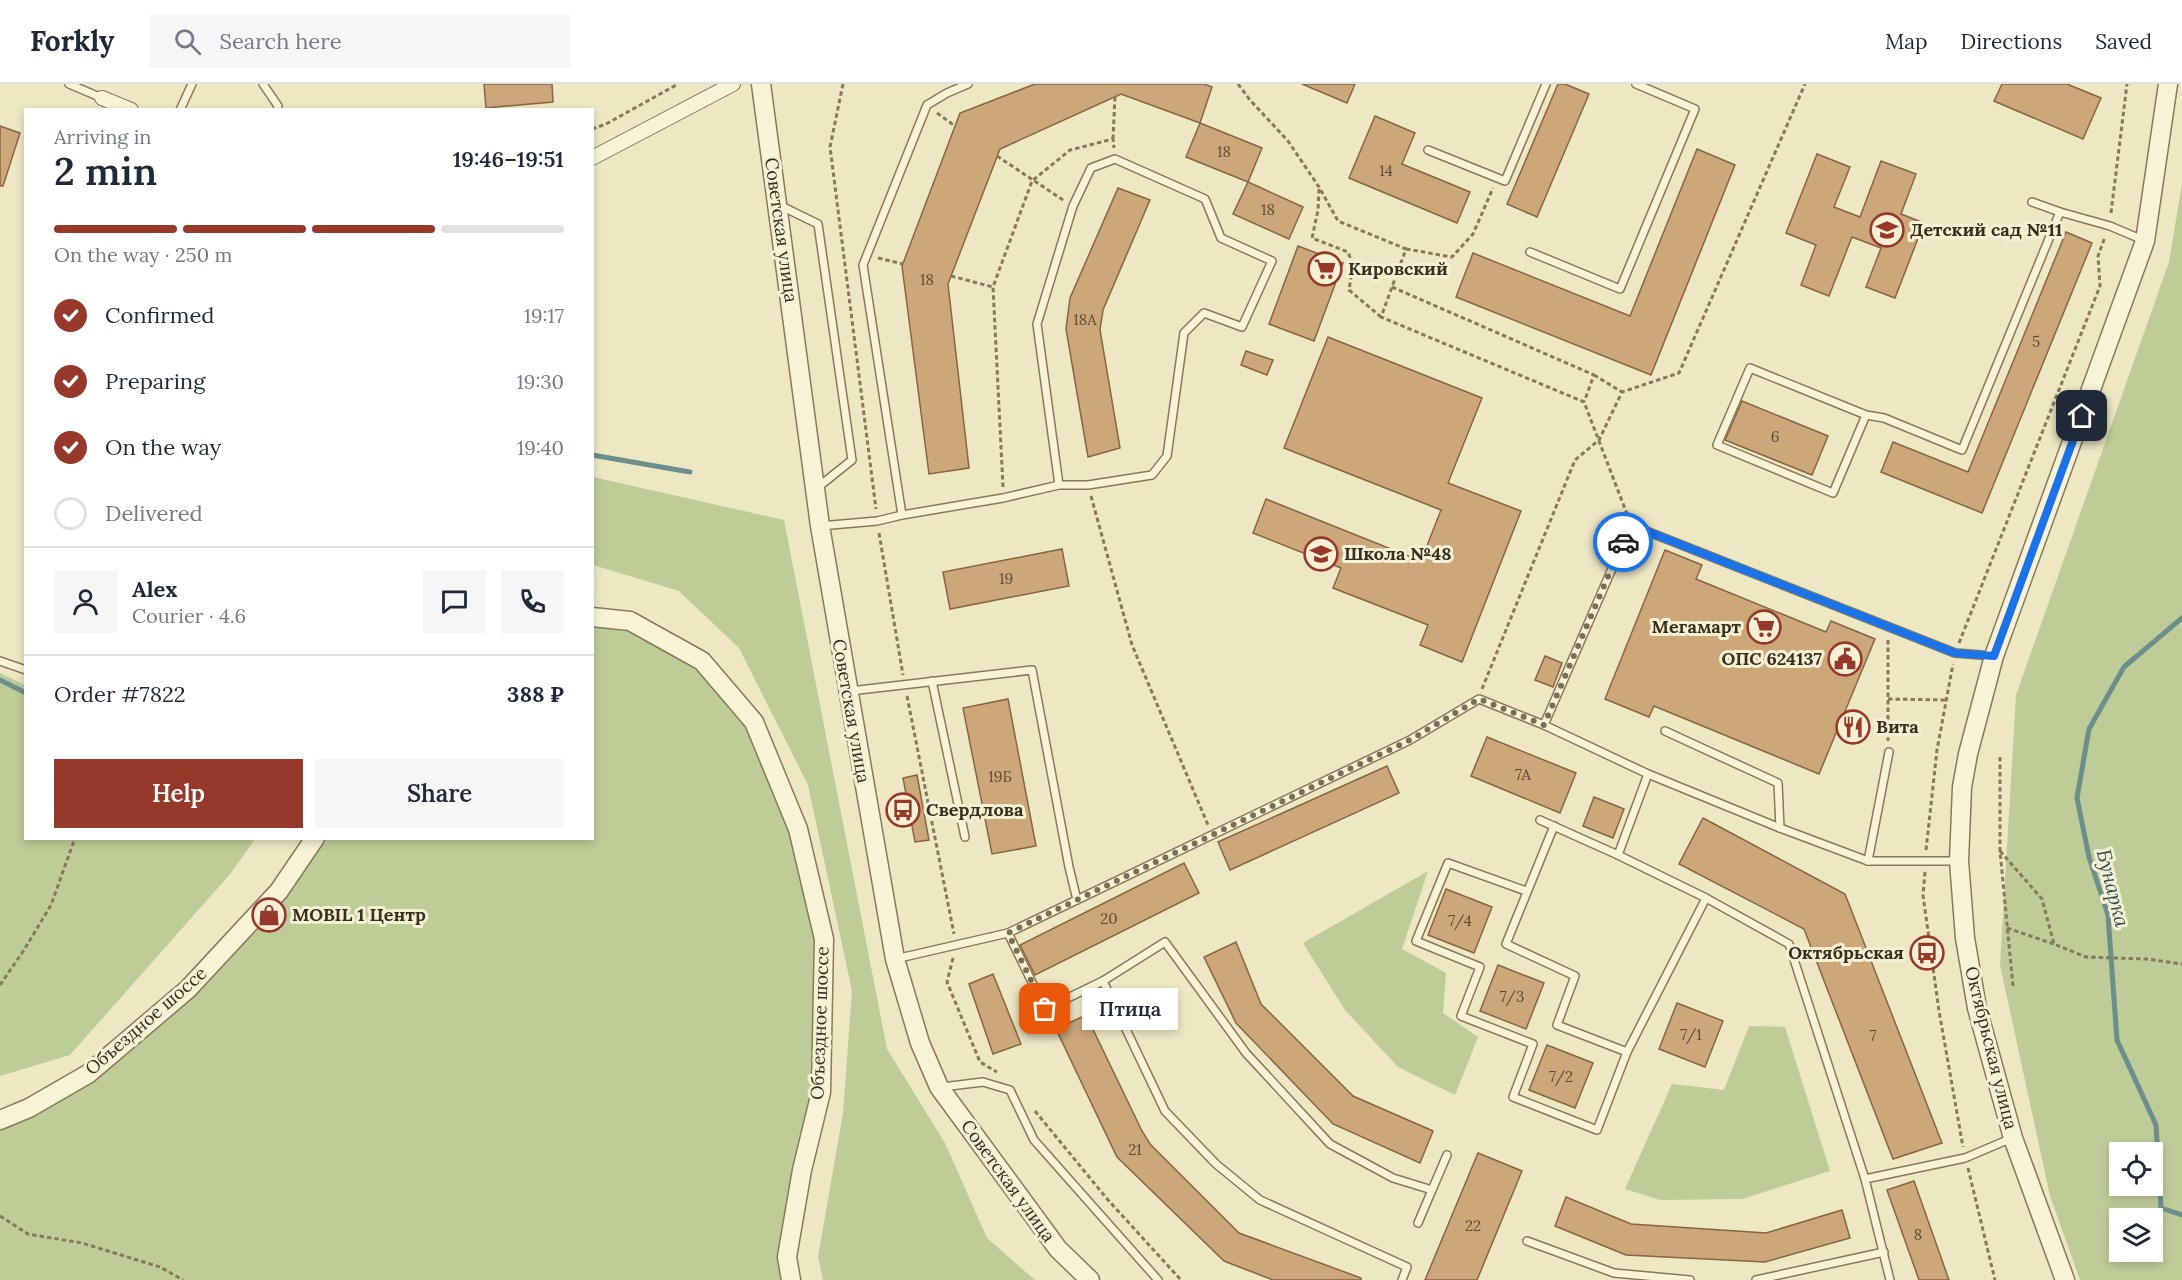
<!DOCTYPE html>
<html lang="en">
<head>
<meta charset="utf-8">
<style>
  :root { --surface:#fff; --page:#f6f6f7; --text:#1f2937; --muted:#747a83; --line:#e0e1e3; --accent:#96392b }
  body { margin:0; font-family:Lora,serif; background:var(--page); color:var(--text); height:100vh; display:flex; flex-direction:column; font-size:22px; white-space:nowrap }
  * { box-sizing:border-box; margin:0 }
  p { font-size:20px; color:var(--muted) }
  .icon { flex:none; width:33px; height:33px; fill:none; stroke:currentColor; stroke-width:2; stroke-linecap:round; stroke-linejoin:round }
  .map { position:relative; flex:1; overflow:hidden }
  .drawer { position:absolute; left:24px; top:24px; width:570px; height:732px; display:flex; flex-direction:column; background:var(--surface); border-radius:0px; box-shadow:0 3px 9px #0003 }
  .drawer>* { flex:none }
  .buttons { position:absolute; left:2109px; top:1058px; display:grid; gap:12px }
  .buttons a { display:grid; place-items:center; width:54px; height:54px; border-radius:0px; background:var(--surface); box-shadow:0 3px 9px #0003; font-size:30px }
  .pin { position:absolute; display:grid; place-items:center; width:51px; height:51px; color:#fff; margin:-26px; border-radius:12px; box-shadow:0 3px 9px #0006 }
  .courier { position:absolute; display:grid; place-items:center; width:60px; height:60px; margin:-30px; border:4px solid #1a73e8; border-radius:50%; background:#fff; color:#222; box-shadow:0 2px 8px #0007 }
  .bubble { position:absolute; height:42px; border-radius:0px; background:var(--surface); box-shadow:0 3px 9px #0003; font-size:20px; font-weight:600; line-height:42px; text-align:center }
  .head em { font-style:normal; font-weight:600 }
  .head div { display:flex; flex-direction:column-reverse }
  .head { display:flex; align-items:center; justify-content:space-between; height:102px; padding:0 30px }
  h1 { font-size:39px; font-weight:600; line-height:45px }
  .bar { display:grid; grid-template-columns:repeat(4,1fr); gap:9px 6px; align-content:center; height:72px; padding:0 30px }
  .bar i { height:8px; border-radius:4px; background:var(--line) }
  .bar .current { background:var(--accent) }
  .bar p { grid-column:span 4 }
  .line { display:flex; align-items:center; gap:15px; padding:0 30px; border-top:2px solid var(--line) }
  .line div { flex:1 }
  .round { display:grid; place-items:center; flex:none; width:63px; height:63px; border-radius:0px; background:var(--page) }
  ol { padding:0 30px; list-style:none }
  li { display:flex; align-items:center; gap:18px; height:66px }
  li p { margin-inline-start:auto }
  li .icon { padding:6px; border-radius:50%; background:var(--accent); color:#fff; stroke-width:4 }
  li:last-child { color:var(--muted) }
  li i { width:33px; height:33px; border:3px solid var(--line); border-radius:50% }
  .button { display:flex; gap:12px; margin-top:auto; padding:12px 30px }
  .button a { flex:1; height:69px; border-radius:0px; background:var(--accent); color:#fff; font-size:24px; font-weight:600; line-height:69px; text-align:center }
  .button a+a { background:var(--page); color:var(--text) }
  header { display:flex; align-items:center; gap:36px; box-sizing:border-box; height:84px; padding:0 30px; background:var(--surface); border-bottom:2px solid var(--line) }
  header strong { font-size:28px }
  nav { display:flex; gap:33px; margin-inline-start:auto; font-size:21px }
  .search { width:420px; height:54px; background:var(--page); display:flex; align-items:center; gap:15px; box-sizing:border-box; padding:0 21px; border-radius:0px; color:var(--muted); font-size:22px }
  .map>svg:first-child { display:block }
  .green { fill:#becc98; fill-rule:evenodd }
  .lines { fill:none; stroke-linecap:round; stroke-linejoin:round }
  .stream { stroke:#6d8f8b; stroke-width:5 }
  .building { fill:#cba77a; stroke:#876641; stroke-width:1.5 }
  .service-casing { stroke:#88795b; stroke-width:10 }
  .minor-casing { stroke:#88795b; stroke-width:16 }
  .tertiary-casing { stroke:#88795b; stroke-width:21 }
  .path { stroke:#88795b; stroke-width:3; stroke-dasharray:4.5 3; stroke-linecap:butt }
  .service { stroke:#f8f3d7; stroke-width:7 }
  .minor { stroke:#f8f3d7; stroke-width:14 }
  .tertiary { stroke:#f8f3d7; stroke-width:18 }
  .done { stroke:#786f58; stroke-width:6; stroke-dasharray:0 10.8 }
  .route { stroke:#1a73e8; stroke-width:8 }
  .labels { text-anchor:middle; stroke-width:6; stroke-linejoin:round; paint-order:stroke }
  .number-label { font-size:15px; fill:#5d4c35 }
  .street-label { font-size:18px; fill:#382e1e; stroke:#f5f0d3 }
  .poi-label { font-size:18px; font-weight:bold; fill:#382e1e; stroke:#f5f0d3; text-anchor:start }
  .water-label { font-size:20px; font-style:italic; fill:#2e5458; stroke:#f5f0d3 }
</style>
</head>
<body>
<header>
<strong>Forkly</strong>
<div class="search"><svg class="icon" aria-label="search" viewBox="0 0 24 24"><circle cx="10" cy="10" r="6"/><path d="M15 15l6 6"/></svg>Search here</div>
<nav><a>Map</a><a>Directions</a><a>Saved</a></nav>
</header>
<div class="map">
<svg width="2182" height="1196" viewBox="0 0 2182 1196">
  <rect width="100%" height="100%" fill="#eee7c4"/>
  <!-- green -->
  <g class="green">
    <path d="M2182,99V1196H2080L2050,1112L2000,881L2016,611L2169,178ZM2120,1068H2152V1101H2120ZM2120,1134H2152V1167H2120Z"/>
    <polygon points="593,393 784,436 887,965 945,1059 987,1154 1035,1196 823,1196 818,1173 843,1029 852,907 808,701 739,564 679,507 593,481"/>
    <polygon points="593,539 625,541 693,580 749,642 791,745 817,847 815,1003 785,1196 0,1196 0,1042 191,911 284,816 324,755 592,754"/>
    <polygon points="0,589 25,601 26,754 255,755 231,789 70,971 0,992"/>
    <polygon points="1428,787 1402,865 1446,889 1443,929 1478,953 1455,1011 1398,983 1345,926 1303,859"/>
    <polygon points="1749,942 1785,943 1830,1087 1742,1115 1660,1116 1625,1105 1672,1000 1724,1006"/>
  </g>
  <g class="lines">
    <!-- stream -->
    <g class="stream">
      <polyline points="592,371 690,388"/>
      <polyline points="2182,534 2124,583 2089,645 2077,714 2089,773 2108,831 2117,956 2156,1041 2161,1124 2182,1131"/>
      <polyline points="0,596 26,609"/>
    </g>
  </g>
  <!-- building -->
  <g class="building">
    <polygon points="484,0 552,0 553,18 486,24"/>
    <polygon points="1035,0 1204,0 1212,3 1200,39 1121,10 1000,65 948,200 969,384 929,390 902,182 960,29"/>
    <polygon points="1302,0 1355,0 1347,19"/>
    <polygon points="1558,0 1565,0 1589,10 1537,133 1507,120"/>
    <polygon points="2002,0 2067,0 2101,14 2083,55 1994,17"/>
    <polygon points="1375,32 1415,49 1402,80 1470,108 1457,139 1349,94"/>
    <polygon points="1200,39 1262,64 1248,98 1186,73"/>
    <polygon points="0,42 20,49 3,102 0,102"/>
    <polygon points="1697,65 1735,81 1651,291 1456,213 1473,169 1630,232"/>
    <polygon points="1817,70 1850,83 1834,123 1860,133 1881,77 1916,90 1901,130 1924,139 1895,214 1866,203 1881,164 1852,153 1829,212 1801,201 1816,161 1786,149"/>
    <polygon points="1248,98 1303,123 1289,155 1233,130"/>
    <polygon points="1118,104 1150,116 1103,226 1100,246 1120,364 1088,373 1066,245 1070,214"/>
    <polygon points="2066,148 2092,159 1982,429 1881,388 1893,358 1968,388"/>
    <polygon points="1298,162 1343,179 1314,257 1269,240"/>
    <polygon points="1328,253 1482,314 1448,399 1521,427 1462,578 1420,561 1428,541 1333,504 1341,484 1253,449 1266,415 1421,477 1441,426 1284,364"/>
    <polygon points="1246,267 1273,276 1267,291 1241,281"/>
    <polygon points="1742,317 1828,352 1812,391 1725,356"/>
    <polygon points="1062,465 1069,502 950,525 943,488"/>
    <polygon points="1665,466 1702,481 1696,495 1826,548 1831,537 1875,555 1819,690 1654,622 1649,633 1605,615"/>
    <polygon points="1545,572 1562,579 1553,603 1535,596"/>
    <polygon points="1008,615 1036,762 992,770 963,624"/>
    <polygon points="1487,653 1576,689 1560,729 1471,692"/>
    <polygon points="1387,682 1399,709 1230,786 1218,758"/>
    <polygon points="917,691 929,756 915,758 903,694"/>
    <polygon points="1594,713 1624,725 1613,754 1583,742"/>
    <polygon points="1703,734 1845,810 1942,1059 1893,1075 1804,845 1679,780"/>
    <polygon points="1184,779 1199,809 1035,891 1020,861"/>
    <polygon points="1446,805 1492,823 1474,869 1428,851"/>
    <polygon points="1236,858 1261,920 1353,1012 1433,1047 1420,1079 1333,1040 1236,939 1204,873"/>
    <polygon points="1498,881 1544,899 1526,945 1480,927"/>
    <polygon points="993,890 1021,960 993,970 969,900"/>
    <polygon points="1677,919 1723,937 1705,983 1659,965"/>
    <polygon points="1086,931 1142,1047 1150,1060 1239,1149 1361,1194 1361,1196 1273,1196 1224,1177 1117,1073 1056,945"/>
    <polygon points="1547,961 1593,979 1575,1024 1529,1006"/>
    <polygon points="1478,1069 1522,1087 1477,1196 1425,1196"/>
    <polygon points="1914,1097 1949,1196 1919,1196 1887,1106"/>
    <polygon points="1566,1113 1631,1140 1766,1149 1842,1126 1850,1154 1765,1178 1626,1171 1555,1142"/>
  </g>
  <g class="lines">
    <defs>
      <g id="service">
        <polyline points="69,0 102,14"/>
        <polyline points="263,0 278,22 277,26"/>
        <polyline points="180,26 192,0"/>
        <polyline points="1428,66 1505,97 1546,0"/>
        <polyline points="2032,118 2060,128"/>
        <polyline points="779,121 818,140 852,376 817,404"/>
        <polyline points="1530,168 1620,205 1695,25 1636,0"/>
        <polyline points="1866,331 1833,409 1717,361 1750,284 1866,331 1884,334 1962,366 2060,128 2110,142 2143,156"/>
        <polyline points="902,431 863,181 927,21 947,9 968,0"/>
        <polyline points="820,442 877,437 902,431 1003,414 1059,401 1088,401 1152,391 1167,372 1184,249 1204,229 1242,243 1272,177 1221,154 1205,115 1115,75 1091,84 1073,122 1037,240 1059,401"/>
        <polyline points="0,577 26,586"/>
        <polyline points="932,597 965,753"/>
        <polyline points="850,607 1032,586 1069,783 1077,816"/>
        <polyline points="1544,641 1631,441 1955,569 1994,572"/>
        <polyline points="1665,647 1778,699 1780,744"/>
        <polyline points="1540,736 1618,771 1648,690"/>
        <polyline points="1618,771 1706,814 1789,860 1865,1095 1890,1196"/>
        <polyline points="1868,777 1889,668"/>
        <polyline points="1526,807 1448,779 1416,857 1480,883 1461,932 1533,960 1513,1013 1597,1046 1627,968 1557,941 1575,892 1506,860 1554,742"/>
        <polyline points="1008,849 1045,925 1103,897 1165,858 1246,969 1330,1060 1393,1094 1432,1106 1418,1139"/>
        <polyline points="895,875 1008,849 1410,656 1479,615 1544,641 1648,690 1780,744 1868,777 1957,777"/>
        <polyline points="1103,897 1165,1027 1216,1080 1260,1116 1407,1183 1402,1196"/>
        <polyline points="1627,968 1706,814"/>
        <polyline points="942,1003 983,998 1010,1006 1034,1056 1158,1196"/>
        <polyline points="1865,1095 1965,1074 2012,1054"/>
        <polyline points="1432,1106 1447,1071"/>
        <polyline points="1527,1157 1614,1189 1690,1196"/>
        <polyline points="1756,1196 1884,1168"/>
      </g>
      <g id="minor">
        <polyline points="102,14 131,26"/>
        <polyline points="592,74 733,0"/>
      </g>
      <g id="tertiary">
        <polyline points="761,0 820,442 895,875 920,959 939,1003 1058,1165 1090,1196"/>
        <polyline points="592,533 630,537 702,577 754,638 798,745 824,855 821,1008 802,1086 787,1173 791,1196"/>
        <polyline points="0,1036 29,1024 88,990 188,905 279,807 315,754"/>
        <polyline points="2065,1196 2013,1054 1977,924 1965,854 1959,777 1962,703 1968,670 1994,572 2145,157 2168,0"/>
      </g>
    </defs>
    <!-- service casing -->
    <use href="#service" class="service-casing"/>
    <!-- minor casing -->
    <use href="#minor" class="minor-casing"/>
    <!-- tertiary casing -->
    <use href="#tertiary" class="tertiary-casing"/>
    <!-- path -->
    <g class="path">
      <polyline points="843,0 830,63 876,425"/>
      <polyline points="1238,0 1250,16 1288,57 1319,103 1338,137 1406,165 1381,233 1584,318 1627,430"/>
      <polyline points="937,29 955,42"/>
      <polyline points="592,45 606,40 678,0"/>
      <polyline points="1113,55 1115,12"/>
      <polyline points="997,72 1063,116"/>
      <polyline points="1319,105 1318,126 1312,154 1348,168 1353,181 1349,206 1381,233"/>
      <polyline points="2111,129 2127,0"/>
      <polyline points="1406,165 1452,173 1473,150 1493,104"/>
      <polyline points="878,174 903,180"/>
      <polyline points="951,192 993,203"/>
      <polyline points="1392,203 1594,291 1584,318"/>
      <polyline points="1594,291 1622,308"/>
      <polyline points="1003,403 993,203 1032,97 1070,66 1113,55 1114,64"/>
      <polyline points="1091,412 1132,561 1208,741"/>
      <polyline points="879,449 903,591"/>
      <polyline points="1888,556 1888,657"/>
      <polyline points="1959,559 2100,202 2098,172 2105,153"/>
      <polyline points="1482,605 1575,376 1599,356 1622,308 1679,289 1805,0"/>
      <polyline points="907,612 954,850"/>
      <polyline points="1888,615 1946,616"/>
      <polyline points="2000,673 2000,767 2013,902"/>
      <polyline points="1926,766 1937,666 1953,580"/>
      <polyline points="2000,767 2042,815 2054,860 2086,873 2147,875 2182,880"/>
      <polyline points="1925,788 1923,811 1939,927 1963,1063"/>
      <polyline points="2007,844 2054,860"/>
      <polyline points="953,874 947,898 980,978 997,988"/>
      <polyline points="0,901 24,866 51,821 75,754"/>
      <polyline points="1035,1027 1108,1116 1181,1196"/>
      <polyline points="1968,1084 1995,1196"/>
      <polyline points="0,1132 28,1150 82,1159 160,1183 183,1196"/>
    </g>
    <!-- service -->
    <use href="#service" class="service"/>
    <!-- minor -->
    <use href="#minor" class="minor"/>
    <!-- tertiary -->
    <use href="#tertiary" class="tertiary"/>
  </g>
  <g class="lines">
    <!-- done -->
    <polyline class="done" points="1045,925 1008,849 1410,656 1479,615 1544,641 1623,458"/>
    <!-- route -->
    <polyline class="route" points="1623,458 1631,441 1955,569 1994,572 2082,332"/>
  </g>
  <!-- icons -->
  <defs>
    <symbol id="school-ring" viewBox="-11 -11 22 22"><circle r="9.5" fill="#f5f0d3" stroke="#96392b" stroke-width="1.5"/><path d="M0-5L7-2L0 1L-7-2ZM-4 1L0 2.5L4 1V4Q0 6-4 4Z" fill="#96392b"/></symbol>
    <symbol id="supermarket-ring" viewBox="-11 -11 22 22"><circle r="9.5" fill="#f5f0d3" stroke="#96392b" stroke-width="1.5"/><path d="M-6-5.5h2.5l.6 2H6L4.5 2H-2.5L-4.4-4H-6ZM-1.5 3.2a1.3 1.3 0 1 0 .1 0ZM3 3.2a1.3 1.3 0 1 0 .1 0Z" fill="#96392b"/></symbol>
    <symbol id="civic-ring" viewBox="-11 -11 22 22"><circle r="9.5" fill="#f5f0d3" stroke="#96392b" stroke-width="1.5"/><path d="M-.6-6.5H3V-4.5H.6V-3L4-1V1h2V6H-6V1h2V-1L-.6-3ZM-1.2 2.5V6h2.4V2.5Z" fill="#96392b"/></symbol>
    <symbol id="restaurant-ring" viewBox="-11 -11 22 22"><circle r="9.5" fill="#f5f0d3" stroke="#96392b" stroke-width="1.5"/><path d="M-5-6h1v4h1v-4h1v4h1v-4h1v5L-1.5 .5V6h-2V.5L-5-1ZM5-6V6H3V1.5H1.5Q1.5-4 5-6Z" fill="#96392b"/></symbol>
    <symbol id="bus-ring" viewBox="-11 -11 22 22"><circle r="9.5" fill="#f5f0d3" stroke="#96392b" stroke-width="1.5"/><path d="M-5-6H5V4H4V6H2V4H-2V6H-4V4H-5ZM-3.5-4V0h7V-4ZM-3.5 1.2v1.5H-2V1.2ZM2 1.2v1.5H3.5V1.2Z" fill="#96392b"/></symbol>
    <symbol id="shop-ring" viewBox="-11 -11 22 22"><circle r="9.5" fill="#f5f0d3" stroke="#96392b" stroke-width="1.5"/><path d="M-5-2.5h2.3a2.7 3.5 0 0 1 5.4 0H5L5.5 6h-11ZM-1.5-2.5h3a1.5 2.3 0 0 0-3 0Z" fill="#96392b"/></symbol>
  </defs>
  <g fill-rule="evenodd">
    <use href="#school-ring" x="1868" y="127" width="38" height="38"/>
    <use href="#supermarket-ring" x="1306" y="166" width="38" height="38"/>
    <use href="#school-ring" x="1302" y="451" width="38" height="38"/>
    <use href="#supermarket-ring" x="1745" y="524" width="38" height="38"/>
    <use href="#civic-ring" x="1826" y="556" width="38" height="38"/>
    <use href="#restaurant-ring" x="1834" y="624" width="38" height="38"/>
    <use href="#bus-ring" x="884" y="707" width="38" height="38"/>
    <use href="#shop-ring" x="250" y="812" width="38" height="38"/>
    <use href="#bus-ring" x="1908" y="850" width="38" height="38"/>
  </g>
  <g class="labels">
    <!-- number labels -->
    <g class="number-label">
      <text x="1224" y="73">18</text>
      <text x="1386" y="92">14</text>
      <text x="1268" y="131">18</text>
      <text x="927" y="201">18</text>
      <text x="1085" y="241">18А</text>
      <text x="2036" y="263">5</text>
      <text x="1775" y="358">6</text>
      <text x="1006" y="500">19</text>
      <text x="1523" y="696">7А</text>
      <text x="1000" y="698">19Б</text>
      <text x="1109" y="840">20</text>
      <text x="1460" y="842">7/4</text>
      <text x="1512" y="918">7/3</text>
      <text x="1691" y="956">7/1</text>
      <text x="1873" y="957">7</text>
      <text x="1561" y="998">7/2</text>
      <text x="1135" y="1071">21</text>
      <text x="1473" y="1147">22</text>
      <text x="1918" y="1156">8</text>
    </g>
    <!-- street labels -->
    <g class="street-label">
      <text transform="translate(781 146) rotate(82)" y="6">Советская улица</text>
      <text transform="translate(851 627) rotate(80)" y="6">Советская улица</text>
      <text transform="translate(146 937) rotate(-41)" y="6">Объездное шоссе</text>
      <text transform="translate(820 939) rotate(-88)" y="6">Объездное шоссе</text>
      <text transform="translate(1991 964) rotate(76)" y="6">Октябрьская улица</text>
      <text transform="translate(1008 1097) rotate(54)" y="6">Советская улица</text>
    </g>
    <!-- poi labels -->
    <g class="poi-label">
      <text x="1910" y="152">Детский сад №11</text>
      <text x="1348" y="191">Кировский</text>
      <text x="1344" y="476">Школа №48</text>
      <text x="1741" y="549" text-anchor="end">Мегамарт</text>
      <text x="1822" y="581" text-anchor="end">ОПС 624137</text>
      <text x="1876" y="649">Вита</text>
      <text x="926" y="732">Свердлова</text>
      <text x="292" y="837">MOBIL 1 Центр</text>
      <text x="1904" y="875" text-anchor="end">Октябрьская</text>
    </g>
    <!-- water labels -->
    <g class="water-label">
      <text transform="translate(2113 804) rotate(76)" y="7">Бунарка</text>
    </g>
  </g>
</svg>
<div class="buttons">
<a><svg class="icon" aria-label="locate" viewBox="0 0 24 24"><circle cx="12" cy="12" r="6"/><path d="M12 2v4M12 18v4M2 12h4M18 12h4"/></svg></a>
<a><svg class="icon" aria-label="layers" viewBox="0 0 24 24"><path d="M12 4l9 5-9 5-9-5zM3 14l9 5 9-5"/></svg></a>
</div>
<div class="pin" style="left:1045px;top:925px;background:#ea580c"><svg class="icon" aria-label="bag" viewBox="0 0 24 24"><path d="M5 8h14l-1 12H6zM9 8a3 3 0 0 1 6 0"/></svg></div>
<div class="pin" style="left:2082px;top:332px;background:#1f2937"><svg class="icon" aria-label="home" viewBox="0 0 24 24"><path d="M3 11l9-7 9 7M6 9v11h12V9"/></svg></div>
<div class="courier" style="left:1623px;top:458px"><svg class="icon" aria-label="car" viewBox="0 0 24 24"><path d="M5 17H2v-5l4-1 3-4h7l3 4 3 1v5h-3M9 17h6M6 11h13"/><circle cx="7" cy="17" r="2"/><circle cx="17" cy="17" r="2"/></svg></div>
<div class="bubble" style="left:1082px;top:904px;width:96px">Птица</div>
<section class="drawer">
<div class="head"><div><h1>2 min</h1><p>Arriving in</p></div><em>19:46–19:51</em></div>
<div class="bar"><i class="current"></i><i class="current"></i><i class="current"></i><i></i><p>On the way · 250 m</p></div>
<ol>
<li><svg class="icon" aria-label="check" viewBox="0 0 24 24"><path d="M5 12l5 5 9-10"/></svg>Confirmed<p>19:17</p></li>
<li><svg class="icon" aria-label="check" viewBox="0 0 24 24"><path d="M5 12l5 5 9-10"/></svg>Preparing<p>19:30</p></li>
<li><svg class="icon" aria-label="check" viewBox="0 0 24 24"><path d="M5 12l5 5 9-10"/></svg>On the way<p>19:40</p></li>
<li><i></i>Delivered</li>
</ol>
<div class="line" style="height:108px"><a class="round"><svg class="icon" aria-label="person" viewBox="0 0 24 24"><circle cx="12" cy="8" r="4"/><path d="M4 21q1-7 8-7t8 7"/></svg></a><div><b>Alex</b><p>Courier · 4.6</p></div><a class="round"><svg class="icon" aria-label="chat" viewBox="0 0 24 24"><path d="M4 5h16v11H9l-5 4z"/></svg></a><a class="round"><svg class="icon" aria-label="phone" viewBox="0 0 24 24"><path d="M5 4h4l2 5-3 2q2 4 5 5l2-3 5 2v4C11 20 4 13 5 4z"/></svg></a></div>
<div class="line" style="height:78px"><div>Order #7822</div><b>388 ₽</b></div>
<div class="button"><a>Help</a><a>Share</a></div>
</section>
</div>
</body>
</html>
